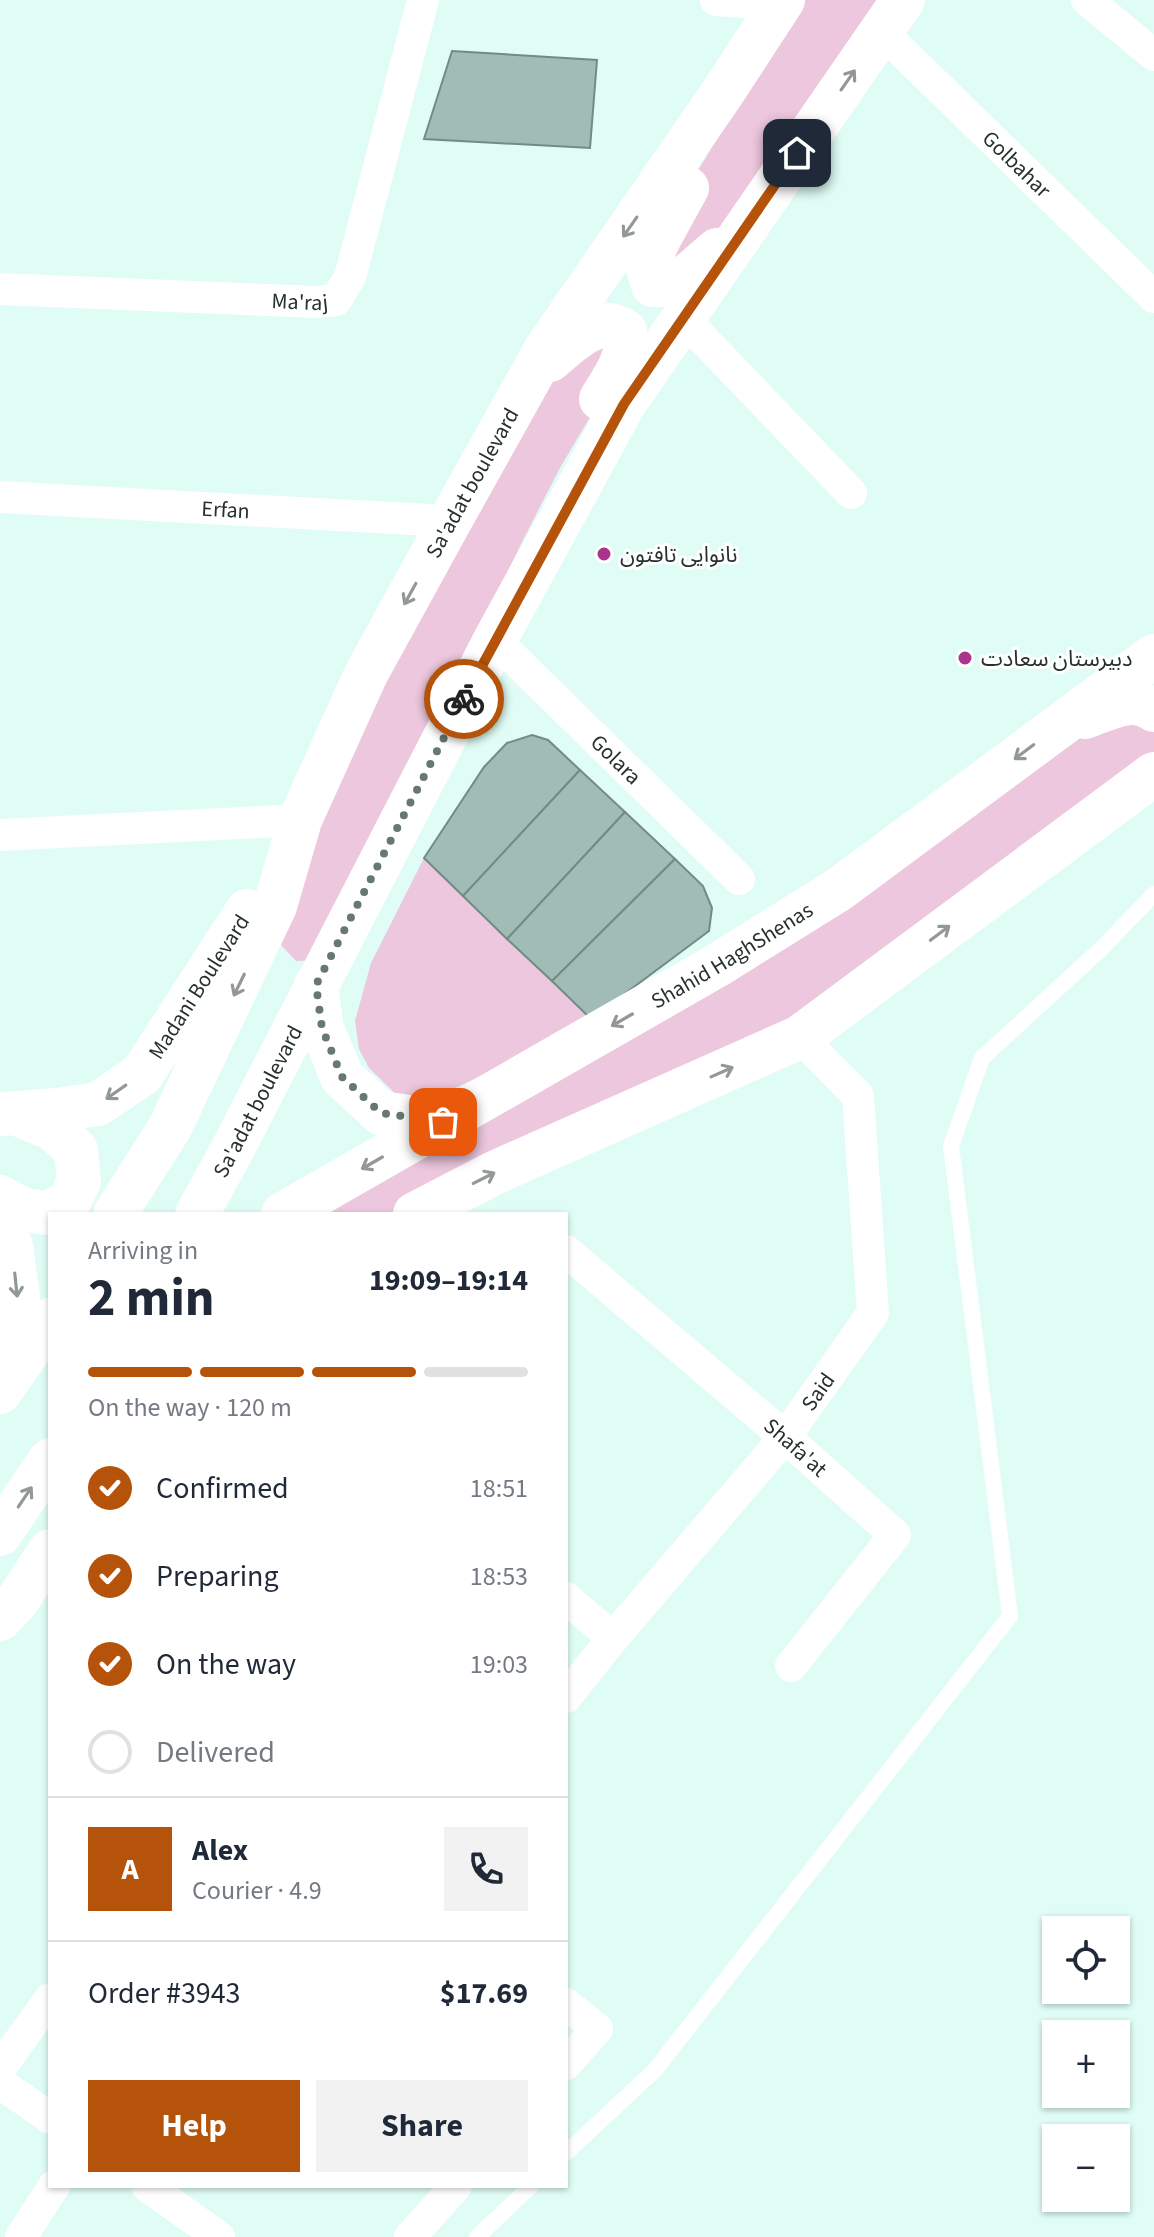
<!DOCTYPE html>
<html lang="en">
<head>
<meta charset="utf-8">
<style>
  :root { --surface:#fff; --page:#f2f2f3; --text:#1f2937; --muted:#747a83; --line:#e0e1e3; --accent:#b45309 }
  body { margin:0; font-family:"Source Sans 3","Noto Sans Arabic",sans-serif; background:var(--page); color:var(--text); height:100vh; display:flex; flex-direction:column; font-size:30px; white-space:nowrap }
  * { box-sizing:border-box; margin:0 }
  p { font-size:26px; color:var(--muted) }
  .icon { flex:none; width:44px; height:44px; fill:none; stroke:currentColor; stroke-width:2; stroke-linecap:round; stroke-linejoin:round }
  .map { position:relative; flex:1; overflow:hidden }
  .drawer { position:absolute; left:48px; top:1212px; width:520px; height:976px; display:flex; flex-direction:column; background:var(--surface); border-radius:0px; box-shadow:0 2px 6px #0004 }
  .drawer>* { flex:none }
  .tools { position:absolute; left:1042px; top:1916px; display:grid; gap:16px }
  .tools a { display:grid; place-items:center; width:88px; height:88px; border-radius:0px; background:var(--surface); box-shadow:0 2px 6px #0004; font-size:40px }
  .pin { position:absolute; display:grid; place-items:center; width:68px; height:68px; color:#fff; margin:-34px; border-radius:16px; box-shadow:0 4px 12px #0006 }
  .courier { position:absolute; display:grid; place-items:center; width:80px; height:80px; margin:-40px; border:6px solid #b45309; border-radius:50%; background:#fff; color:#222; box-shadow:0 2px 10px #0007 }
  .overview em { font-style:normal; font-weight:700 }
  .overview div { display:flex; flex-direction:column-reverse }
  .overview { display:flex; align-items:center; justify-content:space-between; height:136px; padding:0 40px }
  h1 { font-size:52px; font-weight:700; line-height:60px }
  .bar { display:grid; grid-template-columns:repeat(4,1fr); gap:12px 8px; align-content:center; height:96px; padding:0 40px }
  .bar i { height:10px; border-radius:6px; background:var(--line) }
  .bar .current { background:var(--accent) }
  .bar p { grid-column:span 4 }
  .line { display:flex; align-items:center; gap:20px; padding:0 40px; border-top:2px solid var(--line) }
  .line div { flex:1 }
  .round { display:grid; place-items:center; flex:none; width:84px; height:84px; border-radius:0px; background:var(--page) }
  ol { padding:0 40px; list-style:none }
  li { display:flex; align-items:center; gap:24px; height:88px }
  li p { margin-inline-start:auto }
  li .icon { padding:8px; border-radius:50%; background:var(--accent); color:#fff; stroke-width:4 }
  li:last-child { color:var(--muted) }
  li i { width:44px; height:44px; border:4px solid var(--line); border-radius:50% }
  .action { display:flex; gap:16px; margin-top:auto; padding:16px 40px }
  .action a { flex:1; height:92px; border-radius:0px; background:var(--accent); color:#fff; font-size:32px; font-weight:700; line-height:92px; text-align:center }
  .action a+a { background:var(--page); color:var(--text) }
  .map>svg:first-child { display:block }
  .green { fill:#ecc7de }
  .building { fill:#a1bcb6; stroke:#718b86; stroke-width:2 }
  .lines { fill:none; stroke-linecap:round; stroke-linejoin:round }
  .lane { stroke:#fff; stroke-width:16 }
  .street { stroke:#fff; stroke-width:32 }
  .secondary { stroke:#fff; stroke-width:44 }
  .primary { stroke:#fff; stroke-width:44 }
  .oneway { stroke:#929897 }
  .done { stroke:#677874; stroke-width:8; stroke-dasharray:0 14.4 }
  .route { stroke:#b45309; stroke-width:10 }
  .poi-dot { fill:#aa348b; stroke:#fff; stroke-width:3 }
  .labels { text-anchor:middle; stroke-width:6; stroke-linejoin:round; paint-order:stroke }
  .street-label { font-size:22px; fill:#26312f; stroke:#fff }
  .poi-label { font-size:22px; fill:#26312f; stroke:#fff; text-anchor:start }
</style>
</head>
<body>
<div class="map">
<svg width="1154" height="2237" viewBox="0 0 1154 2237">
  <rect width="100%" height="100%" fill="#dffcf5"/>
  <!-- green -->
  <g class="green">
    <path d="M797,0H903L682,280L659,239C700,164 747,91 791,17Z"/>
    <polygon points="602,324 624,360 561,466 524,538 318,960 296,961 281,945 275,906 530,376"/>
    <polygon points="1154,710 1154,758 800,1037 415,1214 291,1214 1061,725"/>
    <polygon points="424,858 591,1019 479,1077 432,1098 398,1096 369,1068 359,1049 355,1021 371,963"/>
  </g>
  <!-- building -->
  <g class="building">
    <polygon points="452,51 597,60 590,148 424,139"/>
    <polygon points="532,735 548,740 580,770 463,896 424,858 484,767 507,743"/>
    <polygon points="580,770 625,812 507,939 463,896"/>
    <polygon points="625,812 675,859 552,981 507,939"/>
    <polygon points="675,859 703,886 712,908 709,931 591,1019 552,981"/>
  </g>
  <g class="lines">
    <!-- lane -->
    <g class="lane">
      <polyline points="566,2153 655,2070 1010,1616 951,1146 982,1058 1101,949 1154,894"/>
      <polyline points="477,2237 531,2186"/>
    </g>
    <!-- street -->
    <g class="street">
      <polyline points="716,0 780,4"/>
      <polyline points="1087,0 1154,55"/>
      <path id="s1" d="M881,31L1154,297"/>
      <path id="s2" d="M0,289L317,302L336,300L350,277L423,0"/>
      <polyline points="683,318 851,493"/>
      <path id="s3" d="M0,497L450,521"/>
      <path id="s4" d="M495,640L739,879"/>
      <polyline points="0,835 300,820"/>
      <path id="s5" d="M566,1251L785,1437L895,1535L791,1666"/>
      <polyline points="566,1598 613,1638"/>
      <path id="s6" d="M566,1697L613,1638L785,1437L873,1313L858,1096L800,1037"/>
      <polyline points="566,2004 597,2029 566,2064"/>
      <polyline points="0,2068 50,1999"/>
      <polyline points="0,2083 50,2118"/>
      <polyline points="147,2186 219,2237"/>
      <polyline points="21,2237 54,2186"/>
      <polyline points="410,2237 456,2186"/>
    </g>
    <!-- secondary -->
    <g class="secondary">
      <path d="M687,188L659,239L647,265L653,285C682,288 696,267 717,250"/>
      <path d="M550,360C570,343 599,313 625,331C630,358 614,377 601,399"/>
      <polyline points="316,985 322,1028 342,1077 381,1113 443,1122"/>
      <path id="s7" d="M0,1114L57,1110L98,1104L142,1074L247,911"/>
      <polyline points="0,1197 24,1210 48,1213 69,1202 79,1181 76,1150 53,1129 15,1113"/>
      <path id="s8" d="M115,1214L170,1127L275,906L300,820L366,674L450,521L546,349L723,92L783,0"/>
      <path id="s9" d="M197,1214L230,1154L495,640L624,404L903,0"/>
      <polyline points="0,1229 11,1246 18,1297 0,1340"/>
    </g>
    <!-- primary -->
    <g class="primary">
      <path d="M1085,717C1108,709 1133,694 1154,710"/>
      <path id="s10" d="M283,1214L716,966L838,890L1154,656"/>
      <polyline points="415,1214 494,1173 800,1037 1154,774"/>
      <polyline points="0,1392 50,1320"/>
      <polyline points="0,1534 50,1460"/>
      <polyline points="0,1619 17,1601 50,1551"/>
    </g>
  </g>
  <!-- one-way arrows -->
  <defs><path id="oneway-shaft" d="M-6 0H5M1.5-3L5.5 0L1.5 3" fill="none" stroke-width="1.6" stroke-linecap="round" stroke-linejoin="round" transform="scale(2)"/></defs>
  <g class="oneway">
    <use href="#oneway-shaft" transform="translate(848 80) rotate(-55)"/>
    <use href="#oneway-shaft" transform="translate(630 227) rotate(125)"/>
    <use href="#oneway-shaft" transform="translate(410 594) rotate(119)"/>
    <use href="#oneway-shaft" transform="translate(1024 752) rotate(143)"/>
    <use href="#oneway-shaft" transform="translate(940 933) rotate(-37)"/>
    <use href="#oneway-shaft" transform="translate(239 985) rotate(116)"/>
    <use href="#oneway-shaft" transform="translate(622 1020) rotate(150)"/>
    <use href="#oneway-shaft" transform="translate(722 1072) rotate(-24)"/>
    <use href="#oneway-shaft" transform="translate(116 1092) rotate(145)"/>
    <use href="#oneway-shaft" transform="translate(372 1163) rotate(150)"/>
    <use href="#oneway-shaft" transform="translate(484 1178) rotate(-27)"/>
    <use href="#oneway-shaft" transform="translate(16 1285) rotate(84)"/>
    <use href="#oneway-shaft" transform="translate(25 1497) rotate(-56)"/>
  </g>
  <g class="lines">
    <!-- done -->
    <polyline class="done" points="443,1122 381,1113 342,1077 322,1028 316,985 464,699"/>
    <!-- route -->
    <polyline class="route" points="464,699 624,404 797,153"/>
  </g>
  <!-- markers -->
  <g class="poi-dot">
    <circle cx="604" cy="554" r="8"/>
    <circle cx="965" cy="658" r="8"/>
  </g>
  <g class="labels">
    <!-- street labels -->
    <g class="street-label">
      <text dy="8" stroke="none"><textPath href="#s1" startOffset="190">Golbahar</textPath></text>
      <text dy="8" stroke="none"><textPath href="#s2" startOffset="300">Ma'raj</textPath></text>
      <text dy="8" stroke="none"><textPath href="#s8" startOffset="816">Sa'adat boulevard</textPath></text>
      <text dy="8" stroke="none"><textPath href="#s3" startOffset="226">Erfan</textPath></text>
      <text dy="8" stroke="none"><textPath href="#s4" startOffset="170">Golara</textPath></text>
      <text dy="8" stroke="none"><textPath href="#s10" startOffset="518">Shahid HaghShenas</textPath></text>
      <text dy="8" stroke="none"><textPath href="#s7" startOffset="256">Madani Boulevard</textPath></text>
      <text dy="8" stroke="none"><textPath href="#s9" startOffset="128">Sa'adat boulevard</textPath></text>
      <text dy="8" stroke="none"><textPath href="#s6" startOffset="396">Said</textPath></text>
      <text dy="8" stroke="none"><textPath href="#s5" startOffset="302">Shafa'at</textPath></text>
    </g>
    <!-- poi labels -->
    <g class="poi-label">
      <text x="620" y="562">نانوایی تافتون</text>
      <text x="981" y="666">دبیرستان سعادت</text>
    </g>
  </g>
</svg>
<div class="tools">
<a><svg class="icon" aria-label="locate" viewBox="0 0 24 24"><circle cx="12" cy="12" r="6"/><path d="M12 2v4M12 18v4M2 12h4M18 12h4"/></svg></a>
<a>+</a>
<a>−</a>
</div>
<div class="pin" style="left:443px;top:1122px;background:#ea580c"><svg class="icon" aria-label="bag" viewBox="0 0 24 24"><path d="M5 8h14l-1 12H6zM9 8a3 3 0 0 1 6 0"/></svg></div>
<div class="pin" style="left:797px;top:153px;background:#1f2937"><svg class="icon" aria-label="home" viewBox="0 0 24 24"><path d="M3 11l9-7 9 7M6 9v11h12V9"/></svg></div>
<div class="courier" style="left:464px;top:699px"><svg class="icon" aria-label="bike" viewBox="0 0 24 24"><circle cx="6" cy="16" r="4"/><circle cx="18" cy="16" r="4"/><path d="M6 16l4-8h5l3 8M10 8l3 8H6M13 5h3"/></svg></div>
<section class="drawer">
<div class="overview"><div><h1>2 min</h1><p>Arriving in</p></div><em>19:09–19:14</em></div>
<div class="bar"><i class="current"></i><i class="current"></i><i class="current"></i><i></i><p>On the way · 120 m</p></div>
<ol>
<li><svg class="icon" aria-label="check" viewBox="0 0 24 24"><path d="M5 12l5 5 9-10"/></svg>Confirmed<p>18:51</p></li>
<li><svg class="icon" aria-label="check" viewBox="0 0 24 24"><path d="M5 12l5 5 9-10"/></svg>Preparing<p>18:53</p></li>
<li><svg class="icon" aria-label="check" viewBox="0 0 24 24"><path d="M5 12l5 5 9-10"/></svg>On the way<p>19:03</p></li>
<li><i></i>Delivered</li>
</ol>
<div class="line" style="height:144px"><b class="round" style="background:var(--accent);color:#fff">A</b><div><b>Alex</b><p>Courier · 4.9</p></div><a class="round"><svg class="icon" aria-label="phone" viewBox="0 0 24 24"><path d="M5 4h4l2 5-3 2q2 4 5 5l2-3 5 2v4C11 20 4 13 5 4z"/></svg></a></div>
<div class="line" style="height:104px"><div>Order #3943</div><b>$17.69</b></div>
<div class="action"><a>Help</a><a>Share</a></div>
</section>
</div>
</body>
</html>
